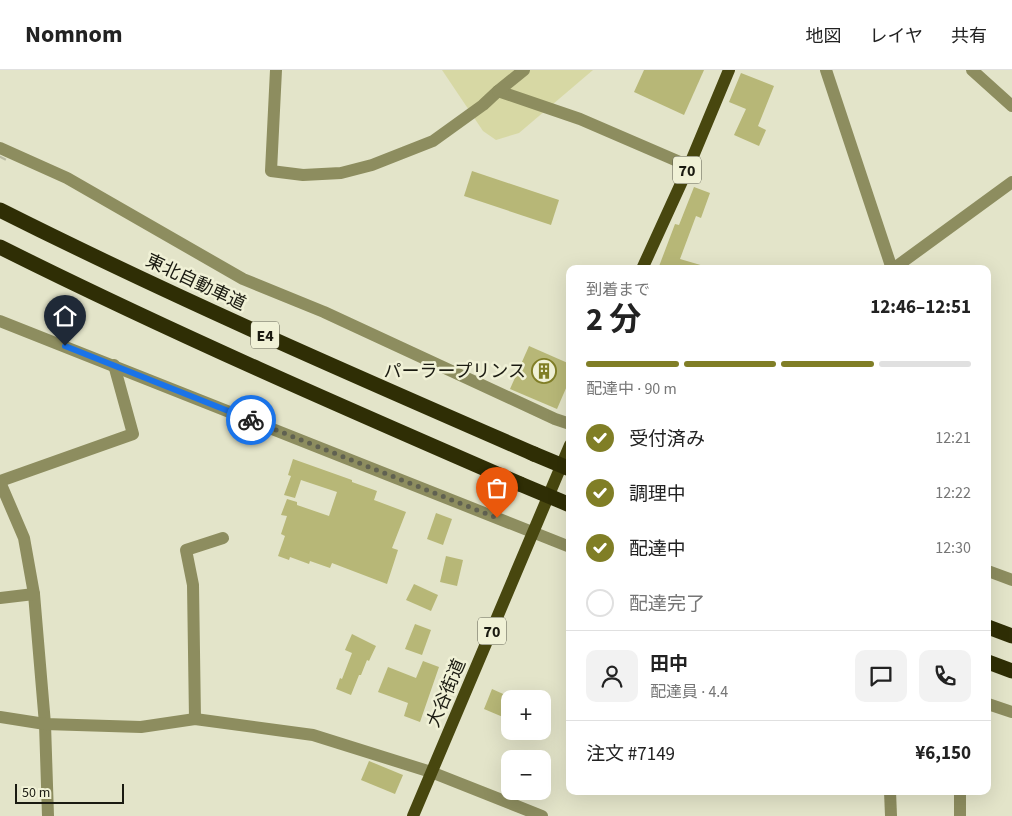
<!DOCTYPE html>
<html lang="ja">
<head>
<meta charset="utf-8">
<style>
  :root { --surface:#fff; --page:#f2f2f2; --text:#222; --muted:#767676; --line:#e0e0e0; --accent:#807e26 }
  body { margin:0; font-family:"Source Sans 3","Noto Sans JP",sans-serif; background:var(--page); color:var(--text); height:100vh; display:flex; flex-direction:column; font-size:19px; white-space:nowrap }
  * { box-sizing:border-box; margin:0 }
  p { font-size:16px; color:var(--muted) }
  .icon { flex:none; width:28px; height:28px; fill:none; stroke:currentColor; stroke-width:2; stroke-linecap:round; stroke-linejoin:round }
  .map { position:relative; flex:1; overflow:hidden }
  .drawer { position:absolute; left:566px; top:195px; width:425px; height:530px; display:flex; flex-direction:column; background:var(--surface); border-radius:10px; box-shadow:0 5px 20px #0002 }
  .drawer>* { flex:none }
  .tools { position:absolute; left:501px; top:620px; display:grid; gap:10px }
  .tools a { display:grid; place-items:center; width:50px; height:50px; border-radius:10px; background:var(--surface); box-shadow:0 5px 20px #0002; font-size:25px }
  .scale { position:absolute; left:15px; bottom:12px; width:109px; box-sizing:border-box; padding-left:5px; border:2px solid #1a1a11; border-top:0; font-size:14px; line-height:18px; white-space:nowrap; color:#1a1a11; -webkit-text-stroke:4px #f0f1d6; paint-order:stroke }
  .pin { position:absolute; display:grid; place-items:center; width:42px; height:42px; color:#fff; margin:-51px -21px; border-radius:50% 50% 50% 0; rotate:-45deg; box-shadow:0 0 5px #0007 }
  .pin .icon { rotate:45deg }
  .courier { position:absolute; display:grid; place-items:center; width:50px; height:50px; margin:-25px; border:4px solid #1a73e8; border-radius:50%; background:#fff; color:#222; box-shadow:0 1px 6px #0007 }
  .summary em { font-style:normal; font-weight:700 }
  .summary div { display:flex; flex-direction:column-reverse }
  .summary { display:flex; align-items:center; justify-content:space-between; height:85px; padding:0 20px }
  h1 { font-size:32px; font-weight:700; line-height:38px }
  .bar { display:grid; grid-template-columns:repeat(4,1fr); gap:8px 5px; align-content:center; height:60px; padding:0 20px }
  .bar i { height:6px; border-radius:4px; background:var(--line) }
  .bar .on { background:var(--accent) }
  .bar p { grid-column:span 4 }
  .line { display:flex; align-items:center; gap:12px; padding:0 20px; border-top:1px solid var(--line) }
  .line div { flex:1 }
  .round { display:grid; place-items:center; flex:none; width:52px; height:52px; border-radius:10px; background:var(--page) }
  ol { padding:0 20px; list-style:none }
  li { display:flex; align-items:center; gap:15px; height:55px }
  li p { margin-inline-start:auto }
  li .icon { padding:5px; border-radius:50%; background:var(--accent); color:#fff; stroke-width:4 }
  li:last-child { color:var(--muted) }
  li i { width:28px; height:28px; border:2px solid var(--line); border-radius:50% }
  header { display:flex; align-items:center; gap:30px; box-sizing:border-box; height:70px; padding:0 25px; background:var(--surface); border-bottom:1px solid var(--line) }
  header strong { font-size:24px }
  nav { display:flex; gap:28px; margin-inline-start:auto; font-size:18px }
  .map>svg:first-child { display:block }
  .green { fill:#d7d8a4 }
  .building { fill:#b7b777 }
  .lines { fill:none; stroke-linecap:round; stroke-linejoin:round }
  .minor-tunnel { stroke:#bbbca4; stroke-width:12; stroke-dasharray:12 6; stroke-linecap:butt }
  .minor { stroke:#8d8d5f; stroke-width:12 }
  .major { stroke:#48470f; stroke-width:12 }
  .highway { stroke:#2f2e05; stroke-width:15 }
  .highway-bridge { stroke:#2f2e05; stroke-width:15 }
  .done { stroke:#606151; stroke-width:5; stroke-dasharray:0 9 }
  .route { stroke:#1a73e8; stroke-width:6 }
  .labels { text-anchor:middle; stroke-width:5; stroke-linejoin:round; paint-order:stroke }
  .shield { fill:#f0f1d6; stroke:#5a5a4c; stroke-width:1 }
  .shield-label { font-size:16px; font-weight:bold; fill:#1a1a11 }
  .street-label { font-size:18px; fill:#1a1a11; stroke:#f0f1d6 }
  .poi-label { font-size:18px; fill:#1a1a11; stroke:#f0f1d6; text-anchor:end }
</style>
</head>
<body>
<header>
<strong>Nomnom</strong>
<nav><a>地図</a><a>レイヤ</a><a>共有</a></nav>
</header>
<div class="map">
<svg width="1012" height="746" viewBox="0 0 1012 746">
  <rect width="100%" height="100%" fill="#e3e4c9"/>
  <!-- green -->
  <polygon class="green" points="442,0 593,0 519,63 496,70 483,61"/>
  <!-- building -->
  <g class="building">
    <polygon points="644,0 704,0 684,45 634,22"/>
    <polygon points="741,3 774,16 758,56 766,60 759,76 734,65 746,39 729,32"/>
    <polygon points="472,101 559,130 551,155 464,126"/>
    <polygon points="694,117 710,123 701,148 696,146 680,189 704,196 704,199 658,199 675,154 679,155"/>
    <polygon points="529,276 570,294 570,309 557,339 510,319"/>
    <polygon points="293,389 352,410 352,412 377,421 374,430 406,442 392,478 398,480 387,514 332,493 330,498 310,491 309,494 290,487 289,490 278,486 285,466 281,464 287,446 281,445 287,429 297,432 297,435 329,446 337,422 301,410 295,428 284,425 291,406 288,405"/>
    <polygon points="436,443 452,449 443,475 427,469"/>
    <polygon points="446,486 463,490 457,516 440,512"/>
    <polygon points="414,514 438,525 431,541 406,530"/>
    <polygon points="415,554 431,560 422,585 405,579"/>
    <polygon points="352,564 376,576 369,591 367,590 361,605 359,605 351,625 336,619 340,608 342,609 352,583 345,580"/>
    <polygon points="423,591 439,597 420,652 404,646 408,633 378,622 388,597 416,608"/>
    <polygon points="492,619 510,627 510,650 484,639"/>
    <polygon points="369,691 403,705 395,724 361,710"/>
  </g>
  <g class="lines">
    <!-- minor-tunnel -->
    <polyline class="minor-tunnel" points="0,88 1,86"/>
    <!-- minor -->
    <g class="minor">
      <polyline points="276,0 271,101 303,105 341,103 372,95 433,71 483,35 498,21 580,49 689,96"/>
      <polyline points="826,0 892,199"/>
      <polyline points="972,0 1012,36"/>
      <polyline points="498,21 524,0"/>
      <polyline points="0,78 67,108 243,209 324,242 555,349 570,354"/>
      <polyline points="893,199 1012,112"/>
      <polyline points="0,251 570,477"/>
      <polyline points="0,411 133,364 114,295"/>
      <polyline points="0,412 24,468 34,524 45,654 48,746"/>
      <polyline points="988,501 1012,510"/>
      <polyline points="0,528 34,524"/>
      <polyline points="988,634 1012,642"/>
      <polyline points="0,647 45,654 141,657 195,649 313,665 431,702 542,746"/>
      <polyline points="195,649 193,515 186,480 223,468"/>
      <polyline points="890,721 891,746"/>
      <polyline points="960,721 960,746"/>
    </g>
    <!-- major -->
    <g class="major">
      <polyline points="642,199 689,96 729,0"/>
      <polyline points="413,746 570,375"/>
    </g>
    <!-- highway -->
    <g class="highway">
      <path d="M0,140C175,228 355,306 534,384"/>
      <path d="M0,177C170,262 345,338 520,414"/>
      <polyline points="988,557 1012,566"/>
      <polyline points="988,592 1012,601"/>
    </g>
    <!-- highway-bridge -->
    <g class="highway-bridge">
      <polyline points="534,384 570,399"/>
      <polyline points="520,414 570,435"/>
    </g>
  </g>
  <g class="lines">
    <!-- done -->
    <polyline class="done" points="251,350 497,448"/>
    <!-- route -->
    <polyline class="route" points="65,276 251,350"/>
  </g>
  <!-- icons -->
  <defs>
    <symbol id="building-ring" viewBox="-11 -11 22 22"><circle r="9.5" fill="#f0f1d6" stroke="#807e26" stroke-width="1.5"/><path d="M-4-6H4V6H1V3H-1V6H-4ZM-2.5-4.3h1.7v1.8h-1.7ZM.8-4.3h1.7v1.8H.8ZM-2.5-1h1.7V.8h-1.7ZM.8-1h1.7V.8H.8Z" fill="#807e26"/></symbol>
  </defs>
  <g fill-rule="evenodd">
    <use href="#building-ring" x="530" y="287" width="28" height="28"/>
  </g>
  <g class="labels">
    <!-- shield labels -->
    <g class="shield">
      <rect x="673" y="86.5" width="28" height="27" rx="4"/>
      <rect x="251" y="251.5" width="28" height="27" rx="4"/>
      <rect x="478" y="547.5" width="28" height="27" rx="4"/>
    </g>
    <g class="shield-label">
      <text x="687" y="106">70</text>
      <text x="265" y="271">E4</text>
      <text x="492" y="567">70</text>
    </g>
    <!-- street labels -->
    <g class="street-label">
      <text transform="translate(196 212) rotate(25)" y="6">東北自動車道</text>
      <text transform="translate(446 623) rotate(-67)" y="6">大谷街道</text>
    </g>
    <!-- poi labels -->
    <g class="poi-label">
      <text x="526" y="307">パーラープリンス</text>
    </g>
  </g>
</svg>
<div class="tools">
<a>+</a>
<a>−</a>
</div>
<div class="scale">50 m</div>
<div class="pin" style="left:497px;top:448px;background:#ea580c"><svg class="icon" aria-label="bag" viewBox="0 0 24 24"><path d="M5 8h14l-1 12H6zM9 8a3 3 0 0 1 6 0"/></svg></div>
<div class="pin" style="left:65px;top:276px;background:#1f2937"><svg class="icon" aria-label="home" viewBox="0 0 24 24"><path d="M3 11l9-7 9 7M6 9v11h12V9"/></svg></div>
<div class="courier" style="left:251px;top:350px"><svg class="icon" aria-label="bike" viewBox="0 0 24 24"><circle cx="6" cy="16" r="4"/><circle cx="18" cy="16" r="4"/><path d="M6 16l4-8h5l3 8M10 8l3 8H6M13 5h3"/></svg></div>
<section class="drawer">
<div class="summary"><div><h1>2 分</h1><p>到着まで</p></div><em>12:46–12:51</em></div>
<div class="bar"><i class="on"></i><i class="on"></i><i class="on"></i><i></i><p>配達中 · 90 m</p></div>
<ol>
<li><svg class="icon" aria-label="check" viewBox="0 0 24 24"><path d="M5 12l5 5 9-10"/></svg>受付済み<p>12:21</p></li>
<li><svg class="icon" aria-label="check" viewBox="0 0 24 24"><path d="M5 12l5 5 9-10"/></svg>調理中<p>12:22</p></li>
<li><svg class="icon" aria-label="check" viewBox="0 0 24 24"><path d="M5 12l5 5 9-10"/></svg>配達中<p>12:30</p></li>
<li><i></i>配達完了</li>
</ol>
<div class="line" style="height:90px"><a class="round"><svg class="icon" aria-label="person" viewBox="0 0 24 24"><circle cx="12" cy="8" r="4"/><path d="M4 21q1-7 8-7t8 7"/></svg></a><div><b>田中</b><p>配達員 · 4.4</p></div><a class="round"><svg class="icon" aria-label="chat" viewBox="0 0 24 24"><path d="M4 5h16v11H9l-5 4z"/></svg></a><a class="round"><svg class="icon" aria-label="phone" viewBox="0 0 24 24"><path d="M5 4h4l2 5-3 2q2 4 5 5l2-3 5 2v4C11 20 4 13 5 4z"/></svg></a></div>
<div class="line" style="height:65px"><div>注文 #7149</div><b>¥6,150</b></div>
</section>
</div>
</body>
</html>
